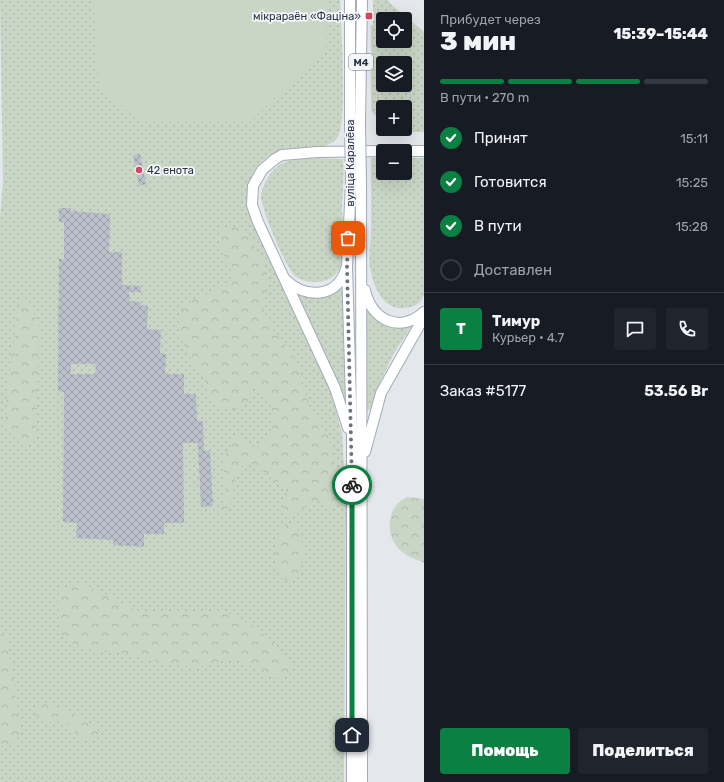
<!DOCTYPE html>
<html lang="ru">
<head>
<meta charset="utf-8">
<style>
  :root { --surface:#171b24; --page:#20242c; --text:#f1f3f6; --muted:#9ea1a6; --line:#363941; --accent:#0b8043 }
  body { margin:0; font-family:Rubik,sans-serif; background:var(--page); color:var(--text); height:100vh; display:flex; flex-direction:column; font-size:15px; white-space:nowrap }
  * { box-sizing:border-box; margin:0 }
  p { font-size:13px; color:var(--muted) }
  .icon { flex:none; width:22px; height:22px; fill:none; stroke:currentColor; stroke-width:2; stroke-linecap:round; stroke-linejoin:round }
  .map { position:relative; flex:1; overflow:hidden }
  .panel { display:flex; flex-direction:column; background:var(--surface); width:300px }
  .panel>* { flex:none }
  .fabs { position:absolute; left:376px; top:12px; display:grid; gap:8px }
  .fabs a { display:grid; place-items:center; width:36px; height:36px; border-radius:4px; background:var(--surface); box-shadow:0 4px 16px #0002; font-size:20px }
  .pin { position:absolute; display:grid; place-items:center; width:34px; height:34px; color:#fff; margin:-17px; border-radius:8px; box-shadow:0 2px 6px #0006 }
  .courier { position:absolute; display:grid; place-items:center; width:40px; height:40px; margin:-20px; border:3px solid #0b8043; border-radius:50%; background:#fff; color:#222; box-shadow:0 1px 5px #0007 }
  .overview em { font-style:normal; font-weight:800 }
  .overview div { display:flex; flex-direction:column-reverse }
  .overview { display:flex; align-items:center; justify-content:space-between; height:68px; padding:0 16px }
  h1 { font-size:26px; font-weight:800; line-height:30px }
  .bar { display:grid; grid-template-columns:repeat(4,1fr); gap:6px 4px; align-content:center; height:48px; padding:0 16px }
  .bar i { height:5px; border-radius:3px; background:var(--line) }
  .bar .active { background:var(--accent) }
  .bar p { grid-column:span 4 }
  .line { display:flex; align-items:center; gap:10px; padding:0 16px; border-top:1px solid var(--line) }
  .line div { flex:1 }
  .round { display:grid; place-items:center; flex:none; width:42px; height:42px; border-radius:4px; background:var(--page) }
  ol { padding:0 16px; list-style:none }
  li { display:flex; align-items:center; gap:12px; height:44px }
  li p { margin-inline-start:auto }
  li .icon { padding:4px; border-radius:50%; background:var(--accent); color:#fff; stroke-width:4 }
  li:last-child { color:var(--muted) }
  li i { width:22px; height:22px; border:2px solid var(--line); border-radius:50% }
  .button { display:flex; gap:8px; margin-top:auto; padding:8px 16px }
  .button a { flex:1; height:46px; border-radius:4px; background:var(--accent); color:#fff; font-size:16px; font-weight:800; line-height:46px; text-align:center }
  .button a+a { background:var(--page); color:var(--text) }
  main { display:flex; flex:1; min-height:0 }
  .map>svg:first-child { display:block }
  .grass { fill:url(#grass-dots); fill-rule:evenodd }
  .forest { fill:url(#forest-crowns) }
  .garden { fill:#c9d6c5 }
  .building { fill:url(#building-cross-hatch); fill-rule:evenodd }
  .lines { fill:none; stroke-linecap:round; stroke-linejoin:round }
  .major-casing { stroke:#a3abb8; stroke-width:12 }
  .major { stroke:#fff; stroke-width:10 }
  .major-bridge-casing { stroke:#a3abb8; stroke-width:12; stroke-linecap:butt }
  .major-bridge { stroke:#fff; stroke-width:10 }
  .done { stroke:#6c737f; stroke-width:4; stroke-dasharray:0 7.2 }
  .route { stroke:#0b8043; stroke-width:5 }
  .poi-dot { fill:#d1495b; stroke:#f4f6f9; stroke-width:1.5 }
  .labels { text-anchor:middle; stroke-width:3.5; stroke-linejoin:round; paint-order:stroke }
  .shield { fill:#f4f6f9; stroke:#676e7b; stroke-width:1 }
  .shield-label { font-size:10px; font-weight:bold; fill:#2b3445 }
  .poi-label { font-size:11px; fill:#2b3445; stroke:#f4f6f9; text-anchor:end }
  .street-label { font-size:11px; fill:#2b3445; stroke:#f4f6f9 }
</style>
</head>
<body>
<main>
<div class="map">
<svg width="424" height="782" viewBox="0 0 424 782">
  <defs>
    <pattern id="grass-dots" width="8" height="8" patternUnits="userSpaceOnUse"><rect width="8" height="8" fill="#c9d6c5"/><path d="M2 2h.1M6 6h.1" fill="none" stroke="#adb8ab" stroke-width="1.8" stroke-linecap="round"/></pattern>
    <pattern id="forest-crowns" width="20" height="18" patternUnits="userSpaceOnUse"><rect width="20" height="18" fill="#c9d6c5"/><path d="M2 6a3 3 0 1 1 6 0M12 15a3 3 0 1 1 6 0" fill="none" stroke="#adb8ab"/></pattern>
    <pattern id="building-cross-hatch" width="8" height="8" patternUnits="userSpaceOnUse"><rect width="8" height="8" fill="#bbc0ca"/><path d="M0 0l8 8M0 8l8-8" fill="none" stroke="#989da6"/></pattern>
  </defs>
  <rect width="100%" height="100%" fill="#e4e7ec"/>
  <!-- grass -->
  <g class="grass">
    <path d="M0,0H340C341,24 347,121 338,137C327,153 294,148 277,152C268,155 261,162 256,169C242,188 248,204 255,223L331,392L342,433L346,501L344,782H0V219L3,181Z"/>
    <path d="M373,0H388L394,7L424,32V132H391L388,129H405V107H383V124L371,111V25H373ZM383,19H405V41H383ZM383,63H405V85H383Z"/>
    <path d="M371,158H383V173H405V158H424V295C420,304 415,307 405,308C385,311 374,289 371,272C368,262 370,249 371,238C371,212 371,185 371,158Z"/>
    <path d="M343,159C344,174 343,189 342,204C341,221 348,253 340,268C332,284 308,286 295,276C286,268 260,207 261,195C263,184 269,173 278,166C291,155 326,159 343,159Z"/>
    <polygon points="340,288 345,293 347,406 296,292"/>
    <polygon points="365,308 378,320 413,324 394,353 377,389 372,406 367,412"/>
  </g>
  <!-- forest -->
  <g class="forest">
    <path d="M229,227C233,227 237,228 241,230C251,236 266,265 267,277C268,289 261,301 265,313C269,329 285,342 293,356C303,372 304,389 309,405C312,417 323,425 328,436C333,447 341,488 338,499C337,504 334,506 330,507L319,500H314C304,505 299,520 286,513L282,507L287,495L286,488C280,482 272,480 266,474C263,472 261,468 257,466C228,452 240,509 220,515L214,511L223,503L224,498L226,479L222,464L224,456L232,446L234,437L239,434L249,445C279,455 280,398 257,387L252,388C250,393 251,398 247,402C238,414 217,410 210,398C206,391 206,382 203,375C200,368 194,364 190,358C180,345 176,319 184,305L223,285L231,279C234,263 213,246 220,230Z"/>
    <polygon points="24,299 31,304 39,328 36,435 33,444 24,444 19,442 8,432 5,425 11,356 14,344 15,325 20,303"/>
    <path d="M408,497L424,499V563C415,559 406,556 399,549C384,534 387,504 408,497Z"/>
    <path d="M287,523L294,524C305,536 309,575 289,581L281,578C272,565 274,533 287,523Z"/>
    <path d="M76,585L87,586L101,592L138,611L172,613L208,611L230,614L254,626L268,638L292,663C293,669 292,673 287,676C268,685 253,663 236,660C223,658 209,667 195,667C172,666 149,659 126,654C108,651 86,652 70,642C58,635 58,626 59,614C59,605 56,599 60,590Z"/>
    <path d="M0,626L7,637L20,725C20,737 15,748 0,746Z"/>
    <path d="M43,703L54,705L95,726L99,732L98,737L84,740C75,736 73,729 66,723C55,716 39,733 36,710L38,705Z"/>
  </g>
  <!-- garden -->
  <polygon class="garden" points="93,0 327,0 326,48 250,122 140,122 99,87"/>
  <!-- building -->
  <g class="building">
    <polygon points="140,154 146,184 139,186 133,155"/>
    <path d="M59,208H71V211L110,214L109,252H122V285L141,286V292H129V301L141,302V305L148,306L147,329L161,330L160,353L166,354L165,374H184V394H196L197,421H203L204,451L210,450L213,506L201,507L198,443H183L184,523H164V534H144V547L113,545V540L76,538L77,523L63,522L64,392L58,391L59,259H64V222H59ZM71,364H96L95,374H71Z"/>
  </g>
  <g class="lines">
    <defs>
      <g id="major">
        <polyline points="350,123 350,0"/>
        <polyline points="360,123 362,0"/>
        <polyline points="405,151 424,151"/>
        <polyline points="351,183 347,266 352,437 352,782"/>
        <polyline points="361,183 362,782"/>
        <path d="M286,280C306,299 337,298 346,269"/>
        <path d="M365,290C371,320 400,334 424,312"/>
        <polyline points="348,428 335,388 258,222 252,205 253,186 262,170 275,159 282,155 317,152 383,151"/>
        <polyline points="365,452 381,393 424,317"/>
      </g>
    </defs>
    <!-- major casing -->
    <use href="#major" class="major-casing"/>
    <!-- major -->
    <use href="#major" class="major"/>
    <defs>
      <g id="major-bridge">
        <polyline points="350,123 351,183"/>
        <polyline points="360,123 361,183"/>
      </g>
    </defs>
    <!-- major-bridge casing -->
    <use href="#major-bridge" class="major-bridge-casing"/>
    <!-- major-bridge -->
    <use href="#major-bridge" class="major-bridge"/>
  </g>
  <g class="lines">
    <!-- done -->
    <polyline class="done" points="348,238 347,266 352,485"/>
    <!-- route -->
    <polyline class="route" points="352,485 352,735"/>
  </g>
  <!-- markers -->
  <g class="poi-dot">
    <rect x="365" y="12" width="8" height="8" rx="2"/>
    <circle cx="139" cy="170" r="4"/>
  </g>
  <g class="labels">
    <!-- shield labels -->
    <rect class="shield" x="349" y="54" width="24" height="16" rx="3"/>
    <g class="shield-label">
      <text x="361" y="66">М4</text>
    </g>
    <!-- poi labels -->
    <g class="poi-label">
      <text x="361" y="20">мікрараён «Фаціна»</text>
      <text x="147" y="174" text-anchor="start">42 енота</text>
    </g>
    <!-- street labels -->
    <g class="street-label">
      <text transform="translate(350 163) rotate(-90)" y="4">вуліца Каралёва</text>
    </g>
  </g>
</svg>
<div class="fabs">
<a><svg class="icon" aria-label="locate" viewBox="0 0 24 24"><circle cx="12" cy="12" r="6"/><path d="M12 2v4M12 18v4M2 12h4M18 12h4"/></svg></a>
<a><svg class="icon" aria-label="layers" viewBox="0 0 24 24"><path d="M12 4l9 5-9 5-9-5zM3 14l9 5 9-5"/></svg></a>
<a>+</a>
<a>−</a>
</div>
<div class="pin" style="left:348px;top:238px;background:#ea580c"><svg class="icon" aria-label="bag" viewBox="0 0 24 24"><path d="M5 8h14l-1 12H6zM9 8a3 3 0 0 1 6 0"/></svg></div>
<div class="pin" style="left:352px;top:735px;background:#1f2937"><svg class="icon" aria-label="home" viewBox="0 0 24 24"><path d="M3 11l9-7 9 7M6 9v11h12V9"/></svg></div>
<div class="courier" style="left:352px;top:485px"><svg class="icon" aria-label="bike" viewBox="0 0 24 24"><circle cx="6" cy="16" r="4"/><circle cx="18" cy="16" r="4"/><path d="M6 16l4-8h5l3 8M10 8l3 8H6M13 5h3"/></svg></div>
</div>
<section class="panel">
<div class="overview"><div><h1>3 мин</h1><p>Прибудет через</p></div><em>15:39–15:44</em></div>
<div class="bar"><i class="active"></i><i class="active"></i><i class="active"></i><i></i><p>В пути · 270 m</p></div>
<ol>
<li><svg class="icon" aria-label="check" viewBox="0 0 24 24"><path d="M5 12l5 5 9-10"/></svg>Принят<p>15:11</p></li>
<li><svg class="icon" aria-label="check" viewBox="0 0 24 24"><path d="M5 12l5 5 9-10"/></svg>Готовится<p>15:25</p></li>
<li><svg class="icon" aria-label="check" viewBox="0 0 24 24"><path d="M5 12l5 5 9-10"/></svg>В пути<p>15:28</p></li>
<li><i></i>Доставлен</li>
</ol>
<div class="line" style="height:72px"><b class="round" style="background:var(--accent);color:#fff">Т</b><div><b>Тимур</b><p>Курьер · 4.7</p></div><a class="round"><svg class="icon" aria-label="chat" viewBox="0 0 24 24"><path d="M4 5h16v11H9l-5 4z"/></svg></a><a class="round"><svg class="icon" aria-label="phone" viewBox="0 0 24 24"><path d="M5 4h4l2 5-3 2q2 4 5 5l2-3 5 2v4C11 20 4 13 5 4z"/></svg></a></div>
<div class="line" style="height:52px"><div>Заказ #5177</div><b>53.56 Br</b></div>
<div class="button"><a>Помощь</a><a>Поделиться</a></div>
</section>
</main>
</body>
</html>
